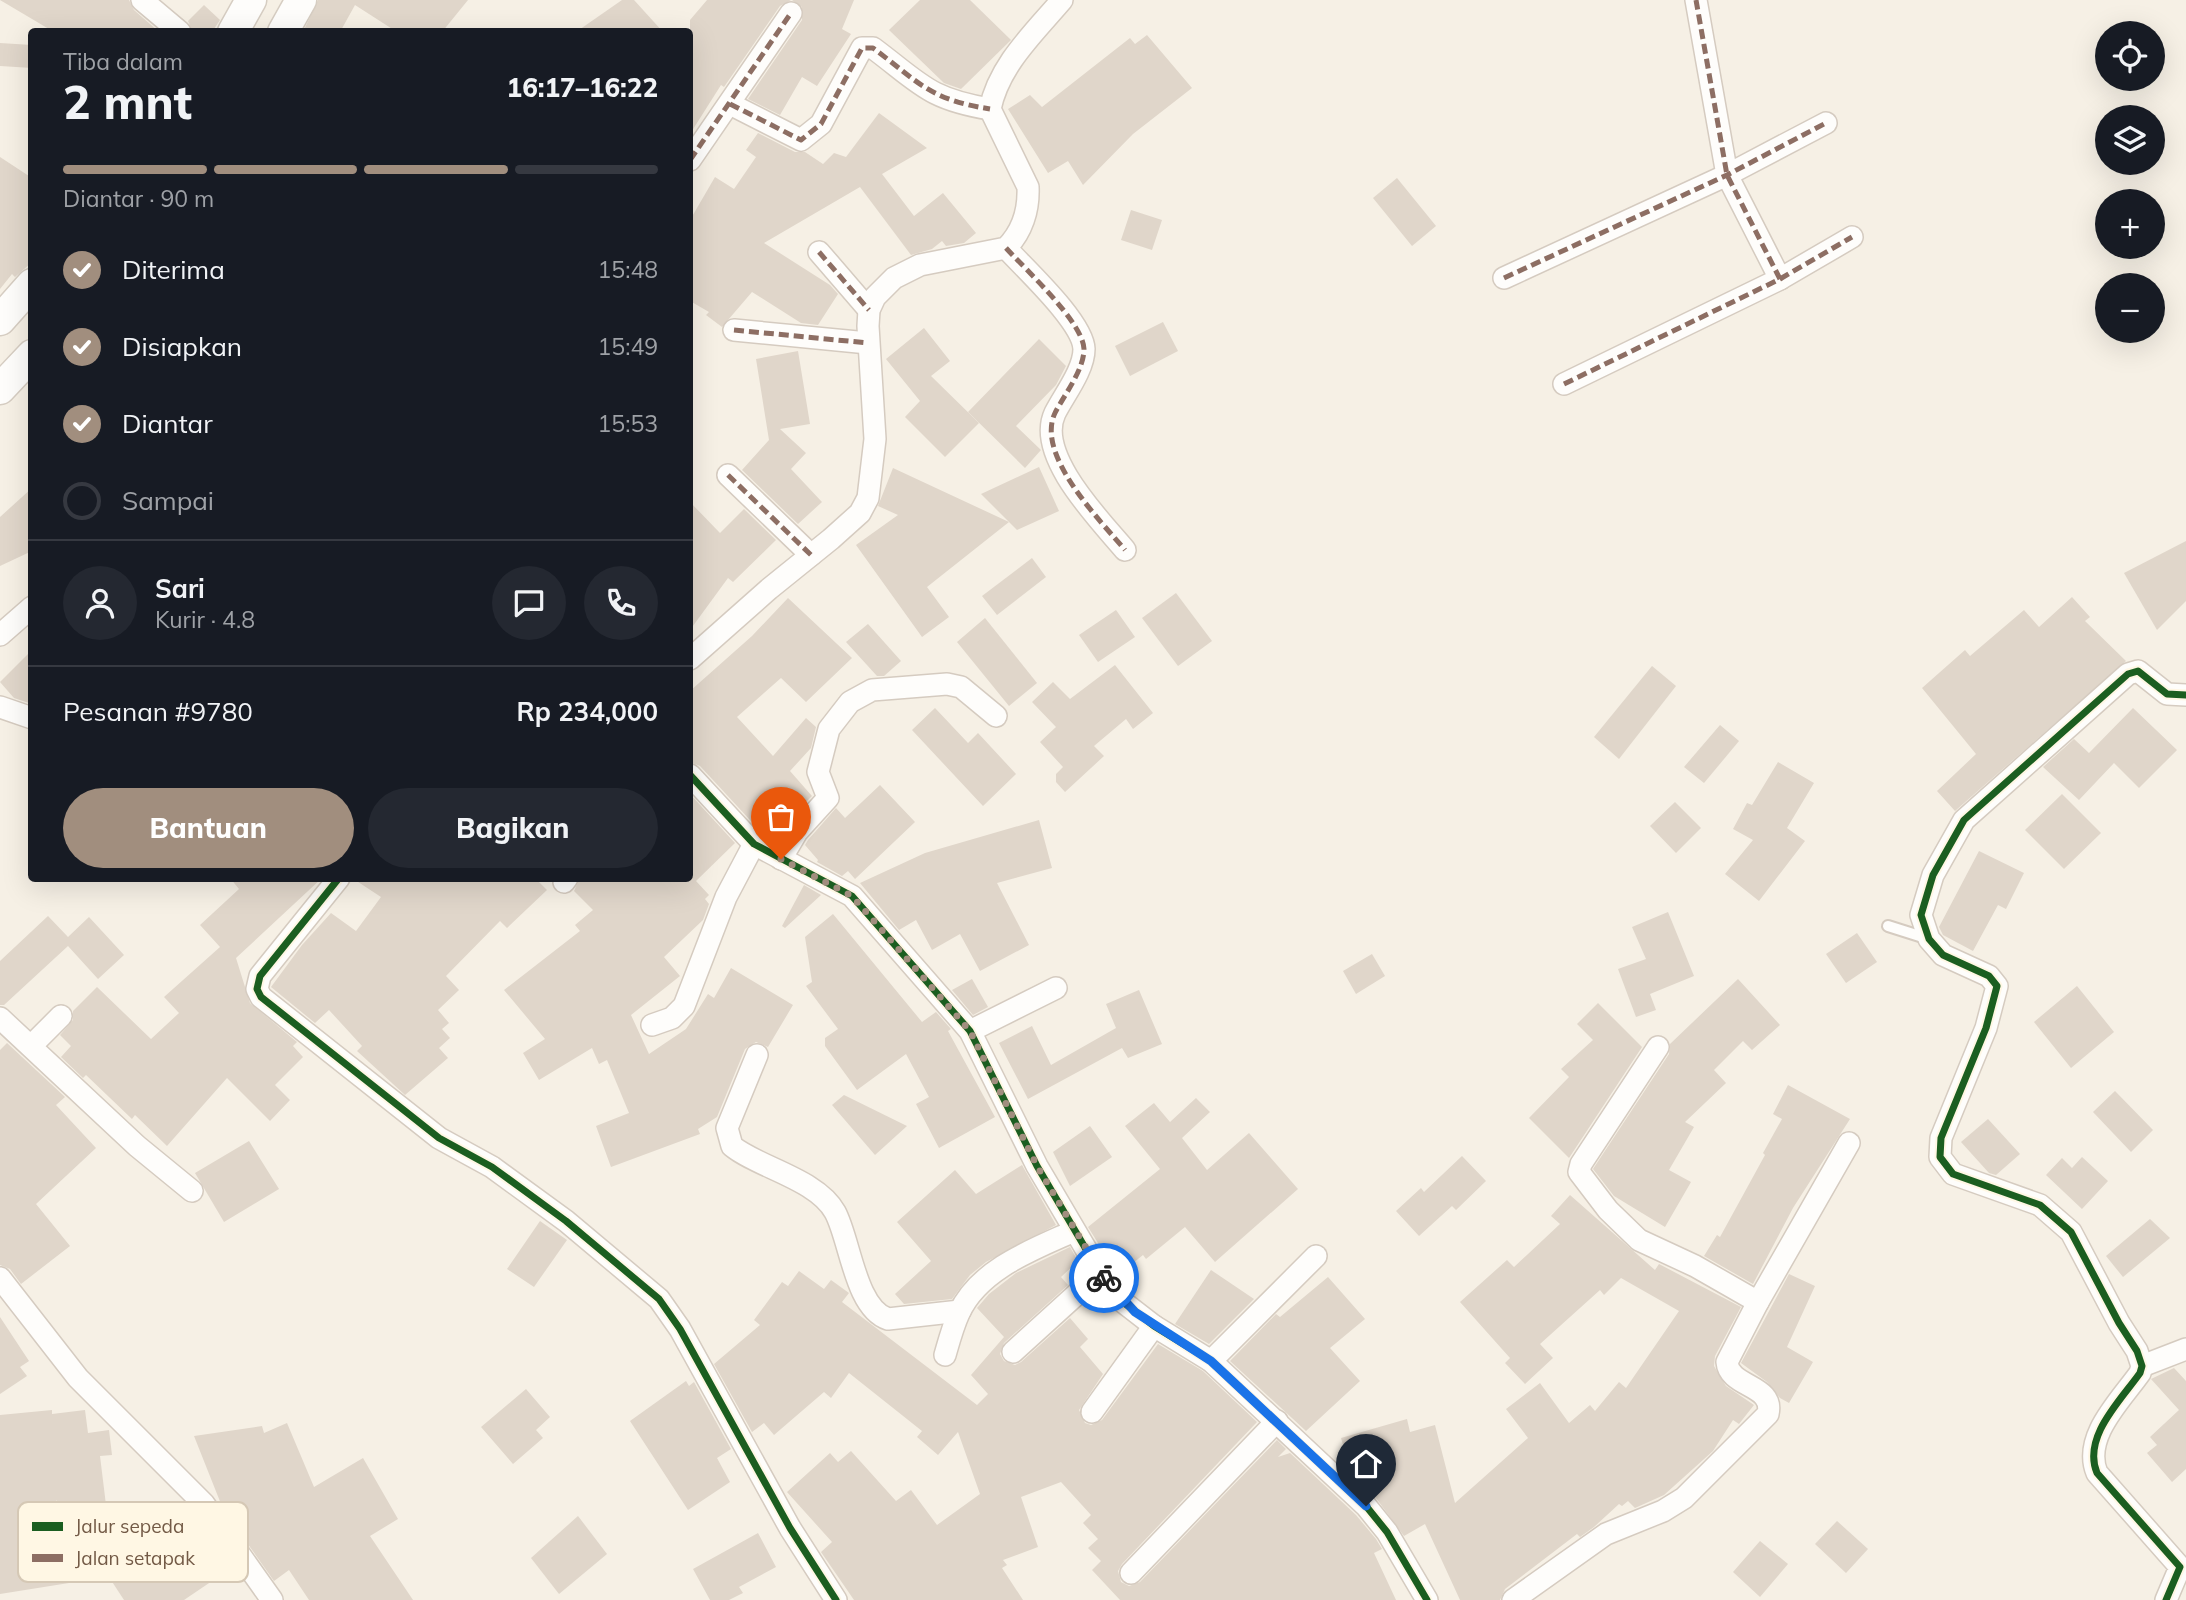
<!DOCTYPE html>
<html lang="id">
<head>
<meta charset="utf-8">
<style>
  :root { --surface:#171b24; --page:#242831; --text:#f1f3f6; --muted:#9ea1a6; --line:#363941; --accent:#a18e7e }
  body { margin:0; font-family:Mulish,sans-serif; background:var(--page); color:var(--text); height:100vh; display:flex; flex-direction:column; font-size:26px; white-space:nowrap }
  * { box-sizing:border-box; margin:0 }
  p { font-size:23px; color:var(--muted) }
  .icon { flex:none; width:38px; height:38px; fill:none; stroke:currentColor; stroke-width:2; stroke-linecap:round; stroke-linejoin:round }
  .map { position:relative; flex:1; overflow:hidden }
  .details { position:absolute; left:28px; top:28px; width:665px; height:854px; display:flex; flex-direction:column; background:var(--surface); border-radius:7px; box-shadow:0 7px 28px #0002 }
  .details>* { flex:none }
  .controls { position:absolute; left:2095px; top:21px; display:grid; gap:14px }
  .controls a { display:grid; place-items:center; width:70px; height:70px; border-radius:50%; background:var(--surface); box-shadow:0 7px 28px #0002; font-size:35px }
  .pin { position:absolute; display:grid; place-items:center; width:60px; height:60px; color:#fff; margin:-72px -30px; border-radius:50% 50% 50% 0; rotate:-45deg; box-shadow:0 0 7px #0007 }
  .pin .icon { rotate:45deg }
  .courier { position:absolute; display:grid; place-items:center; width:70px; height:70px; margin:-35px; border:5px solid #1a73e8; border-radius:50%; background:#fff; color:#222; box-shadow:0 2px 9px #0007 }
  .head em { font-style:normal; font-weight:800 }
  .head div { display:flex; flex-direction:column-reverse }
  .head { display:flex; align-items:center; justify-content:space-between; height:119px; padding:0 35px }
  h1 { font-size:46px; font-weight:800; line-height:52px }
  .bar { display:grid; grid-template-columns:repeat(4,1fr); gap:10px 7px; align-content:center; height:84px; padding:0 35px }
  .bar i { height:9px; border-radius:5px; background:var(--line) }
  .bar .current { background:var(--accent) }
  .bar p { grid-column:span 4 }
  .line { display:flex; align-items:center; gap:18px; padding:0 35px; border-top:2px solid var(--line) }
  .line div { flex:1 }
  .round { display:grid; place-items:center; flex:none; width:74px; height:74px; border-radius:37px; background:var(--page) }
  ol { padding:0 35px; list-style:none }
  li { display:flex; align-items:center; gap:21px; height:77px }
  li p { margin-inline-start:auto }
  li .icon { padding:7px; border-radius:50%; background:var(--accent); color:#fff; stroke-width:4 }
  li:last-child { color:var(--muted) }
  li i { width:38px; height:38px; border:4px solid var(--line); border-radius:50% }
  .cta { display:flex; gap:14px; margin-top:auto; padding:14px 35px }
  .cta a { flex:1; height:80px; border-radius:42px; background:var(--accent); color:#fff; font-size:28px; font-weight:800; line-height:80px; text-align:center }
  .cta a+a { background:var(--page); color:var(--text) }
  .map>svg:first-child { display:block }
  .building { fill:#e0d6ca }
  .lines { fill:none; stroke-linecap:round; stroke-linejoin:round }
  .lane-casing { stroke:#d5cbc0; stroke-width:14 }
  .street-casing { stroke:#d5cbc0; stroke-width:24 }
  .secondary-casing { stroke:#d6cdc2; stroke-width:33 }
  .lane { stroke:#fefdfb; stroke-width:10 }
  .street { stroke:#fefdfb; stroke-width:21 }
  .secondary { stroke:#fefdfb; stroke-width:30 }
  .quiet { stroke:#8d6e63; stroke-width:5; stroke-dasharray:10 5; stroke-linecap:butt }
  .cycleway-casing { stroke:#fff7e4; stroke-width:11 }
  .cycleway { stroke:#1b5e20; stroke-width:7 }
  .done { stroke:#a18e7e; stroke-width:7; stroke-dasharray:0 12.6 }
  .route { stroke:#1a73e8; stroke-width:9 }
  .key { fill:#fff7e4; stroke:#d5c8b5; stroke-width:2 }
  .key-label { font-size:19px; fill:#735a46 }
</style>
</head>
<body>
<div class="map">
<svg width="2186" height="1600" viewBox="0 0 2186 1600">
  <rect width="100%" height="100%" fill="#f6f0e5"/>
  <!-- building -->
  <g class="building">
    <polygon points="0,0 129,0 134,10 159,32 54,32"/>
    <polygon points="318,0 468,0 442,32 397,32 355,5 340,32 303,32"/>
    <polygon points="622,0 634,0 663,32 576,32"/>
    <polygon points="707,0 791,0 780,6 724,87 721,85 690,134 690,20"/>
    <polygon points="792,0 854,0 842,29 851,34 817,86 802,77 780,115 748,99 802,20 802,7"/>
    <polygon points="920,0 970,0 1011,40 961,89 944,83 889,30"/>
    <polygon points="204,5 220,20 212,32 193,32 188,21"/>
    <polygon points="1147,35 1192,88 1133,134 1083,185 1068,161 1048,173 1008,109 1030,95 1042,107 1130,38 1135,44"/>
    <polygon points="0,43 32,45 32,68 0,66"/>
    <polygon points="879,113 927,148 882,174 914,216 943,193 976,233 964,243 946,246 942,241 932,249 911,255 860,187 764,243 830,285 838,294 818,325 801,323 752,292 722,327 706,315 709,312 690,301 690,220 715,177 734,189 756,157 746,150 758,133 795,152 805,152 823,164 834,153 846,157"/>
    <polygon points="0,157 32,178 32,262 15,277 12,274 0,289"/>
    <polygon points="1397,178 1436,226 1412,246 1373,198"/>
    <polygon points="1131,210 1162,220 1152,250 1121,240"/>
    <polygon points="1163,322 1178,351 1130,376 1115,346"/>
    <polygon points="924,328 950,361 931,376 979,423 945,457 905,417 920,401 886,359"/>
    <polygon points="1039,339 1066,366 1056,385 1016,426 1041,450 1025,468 968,412"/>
    <polygon points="798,351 810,424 780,429 806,453 791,469 822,502 798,524 742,470 769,440 756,359"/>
    <polygon points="1039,467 1059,511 1017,530 981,494"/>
    <polygon points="893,468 1009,522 927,587 949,617 922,637 856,545 898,515 878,506"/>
    <polygon points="32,488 32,551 0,566 0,517"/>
    <polygon points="690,502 720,533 744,509 776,540 733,582 728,578 690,630"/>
    <polygon points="2186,541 2186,601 2157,630 2124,573"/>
    <polygon points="1032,558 1046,577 997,615 982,596"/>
    <polygon points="1176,593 1212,641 1178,666 1142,618"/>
    <polygon points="2072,597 2090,617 2085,621 2126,661 1955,811 1937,791 1976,754 1922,688 1965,650 1970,656 2024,610 2039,627"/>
    <polygon points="788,598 852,658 806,702 781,678 737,717 773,756 806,718 816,727 811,748 790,771 812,796 770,838 762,833 700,766 690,762 690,691 752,636"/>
    <polygon points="1116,610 1135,637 1098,662 1079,635"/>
    <polygon points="985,618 1037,683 1009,706 957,642"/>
    <polygon points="868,624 901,661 884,676 877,676 846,642"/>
    <polygon points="32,650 32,704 14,698 0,682"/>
    <polygon points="1115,665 1153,713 1133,729 1126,719 1094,746 1104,756 1065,792 1056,782 1056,774 1063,767 1040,742 1056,727 1032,702 1053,682 1070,699"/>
    <polygon points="1652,666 1676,686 1619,759 1594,737"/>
    <polygon points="935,708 968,743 978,733 1016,774 983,806 912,730"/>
    <polygon points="2133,708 2177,750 2139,788 2114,763 2079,800 2043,767 2074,739 2089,753"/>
    <polygon points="1720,725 1739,741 1704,783 1684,767"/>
    <polygon points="1778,762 1814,783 1787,828 1805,841 1759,901 1725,874 1753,840 1733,829 1747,803 1752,805"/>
    <polygon points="880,785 915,822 855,879 848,871 842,876 817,862 818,860 805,845 808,840 836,808 845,818"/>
    <polygon points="690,794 735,843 696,881 709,895 705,899 709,904 703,920 664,957 680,976 631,1015 649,1054 686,1029 708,994 714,998 731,968 793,1005 768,1047 756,1042 745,1049 717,1117 698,1129 700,1134 611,1167 596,1126 629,1113 607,1060 599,1064 592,1048 539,1080 523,1053 545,1039 504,990 580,931 575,925 593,910 574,891 580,878 690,878"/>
    <polygon points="2062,794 2101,833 2064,869 2025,830"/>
    <polygon points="1675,802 1701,828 1676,853 1650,826"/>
    <polygon points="1039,820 1052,868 997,883 1029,945 980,971 960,934 932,950 916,920 899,930 860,883 925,853"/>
    <polygon points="1979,851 2024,873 2006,909 1998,905 1973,951 1943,935 1939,927"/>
    <polygon points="230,878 322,878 236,958 250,1003 297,1042 293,1046 303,1057 275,1085 290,1100 270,1121 227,1078 167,1146 135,1115 132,1119 86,1075 83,1078 61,1057 71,1046 60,1035 73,1020 73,1011 97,987 151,1039 179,1013 164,997 220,947 200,925 239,889"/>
    <polygon points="352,878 535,878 547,890 507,928 500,921 446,976 459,990 438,1010 449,1023 442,1029 450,1038 439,1048 448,1058 405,1095 357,1051 362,1046 329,1010 315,1023 271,987 302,945 331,913 356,931 381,897"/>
    <polygon points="804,885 821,895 785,928 782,926"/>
    <polygon points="1668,912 1694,976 1650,994 1656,1010 1636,1017 1618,969 1646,959 1632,927"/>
    <polygon points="833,914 922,1022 936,1012 951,1029 948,1031 995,1117 939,1148 916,1104 929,1097 906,1054 857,1090 825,1046 825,1038 838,1029 806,986 812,982 805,937"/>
    <polygon points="48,916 68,937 89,917 124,955 98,979 68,946 4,1005 0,1005 0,961"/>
    <polygon points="1857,933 1877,962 1846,983 1826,954"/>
    <polygon points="1372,954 1385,976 1356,994 1343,971"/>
    <polygon points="972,979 988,1007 973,1015 952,990"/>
    <polygon points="1738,979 1780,1025 1752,1050 1743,1041 1714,1070 1726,1083 1685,1122 1694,1127 1669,1170 1691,1182 1665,1227 1614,1196 1593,1169 1669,1054 1670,1044"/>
    <polygon points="2077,986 2114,1032 2071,1068 2034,1022"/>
    <polygon points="1139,990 1162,1044 1128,1058 1122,1048 1028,1099 999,1043 1032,1026 1051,1065 1116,1028 1106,1004"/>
    <polygon points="1598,1003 1642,1047 1569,1158 1529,1118 1569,1077 1561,1069 1593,1040 1577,1024"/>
    <polygon points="7,1043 65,1097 56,1105 96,1148 36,1204 70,1246 21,1284 10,1269 0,1265 0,1050"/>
    <polygon points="1788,1085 1850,1119 1793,1208 1753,1284 1704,1256 1717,1235 1720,1237 1765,1155 1763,1153 1782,1119 1773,1114"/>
    <polygon points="2115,1091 2153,1130 2131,1152 2093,1112"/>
    <polygon points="844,1095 907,1126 875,1155 832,1105"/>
    <polygon points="1196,1098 1210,1112 1182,1138 1207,1170 1249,1133 1298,1189 1215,1262 1185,1227 1146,1259 1143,1255 1118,1275 1088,1227 1160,1169 1125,1126 1154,1103 1170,1122"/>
    <polygon points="1988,1119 2020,1154 1996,1175 1989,1173 1961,1142"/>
    <polygon points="1090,1126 1112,1157 1070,1186 1053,1152"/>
    <polygon points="249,1141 279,1189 224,1222 195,1173"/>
    <polygon points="1462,1156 1486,1181 1456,1210 1452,1206 1419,1236 1396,1211 1421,1188 1424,1192"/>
    <polygon points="2082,1157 2108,1181 2082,1209 2046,1175 2062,1158 2072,1168"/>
    <polygon points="1022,1165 1056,1225 986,1262 970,1275 952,1299 904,1304 895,1294 931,1261 897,1222 955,1170 976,1194"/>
    <polygon points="1570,1195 1655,1270 1659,1264 1741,1307 1715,1356 1714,1366 1726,1386 1754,1405 1739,1424 1733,1420 1713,1451 1664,1495 1635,1508 1628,1501 1622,1506 1619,1504 1594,1527 1580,1537 1577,1534 1505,1589 1500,1600 1460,1600 1425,1524 1404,1536 1376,1498 1352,1475 1341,1438 1407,1419 1410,1432 1435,1425 1455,1503 1528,1438 1506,1409 1540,1383 1569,1423 1590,1405 1595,1411 1619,1382 1626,1388 1679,1311 1621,1278 1604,1295 1600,1290 1540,1344 1553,1358 1525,1384 1505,1363 1510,1358 1460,1302 1507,1260 1514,1267 1560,1224 1551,1216"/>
    <polygon points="2150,1219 2170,1238 2123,1277 2106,1256"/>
    <polygon points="540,1221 567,1240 534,1287 507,1269"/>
    <polygon points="1070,1247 1078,1261 1061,1277 1068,1285 1004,1343 1000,1354 1004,1361 1015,1365 1021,1362 1070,1318 1088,1339 1080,1347 1103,1374 1079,1410 1085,1423 1091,1425 1102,1420 1158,1344 1203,1371 1257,1422 1122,1564 1118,1571 1121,1582 1129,1586 1140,1582 1277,1440 1286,1449 1278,1457 1290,1453 1356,1515 1376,1539 1382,1549 1374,1553 1396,1600 1120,1600 1092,1570 1101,1561 1088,1548 1098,1539 1083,1523 1091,1515 1061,1482 1021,1497 1038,1547 1003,1560 1007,1565 1002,1568 1023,1600 854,1600 821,1552 832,1542 787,1492 830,1453 838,1462 851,1451 896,1501 911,1490 937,1525 980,1494 958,1432 938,1455 917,1437 922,1431 849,1373 831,1398 824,1392 774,1435 764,1423 752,1432 714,1364 760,1325 754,1320 782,1282 788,1286 799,1271 824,1289 831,1280 849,1293 842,1302 977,1405 988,1394 971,1375 1004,1337 977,1308 989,1294 1016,1273"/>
    <polygon points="1211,1270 1254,1299 1209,1344 1175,1324"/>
    <polygon points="1789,1274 1815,1286 1787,1347 1813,1362 1789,1403 1780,1398 1767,1382 1741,1363"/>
    <polygon points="1328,1277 1365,1319 1330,1348 1360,1381 1306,1431 1230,1361 1276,1314 1280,1317"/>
    <polygon points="0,1317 29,1361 20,1367 27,1376 0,1394"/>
    <polygon points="2174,1368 2186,1381 2186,1469 2172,1482 2147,1453 2157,1445 2150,1437 2179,1410 2151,1379"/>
    <polygon points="686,1381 689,1386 694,1382 731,1449 717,1458 730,1482 688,1510 630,1421"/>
    <polygon points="526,1389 550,1417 536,1430 543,1438 513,1464 481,1427"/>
    <polygon points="52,1410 52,1414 85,1410 88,1433 109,1430 112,1455 100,1456 106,1505 64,1511 56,1500 69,1583 0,1594 0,1415"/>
    <polygon points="287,1423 314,1487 363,1458 398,1519 370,1536 413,1600 309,1600 289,1570 274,1581 223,1509 194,1436 262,1426 264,1433"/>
    <polygon points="578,1516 607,1554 559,1594 531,1558"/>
    <polygon points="1837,1521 1868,1549 1846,1573 1815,1544"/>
    <polygon points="178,1525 215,1579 184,1600 124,1600 107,1574"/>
    <polygon points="758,1533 776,1567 739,1587 743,1593 729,1600 710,1600 693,1569"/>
    <polygon points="1760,1541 1788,1564 1760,1597 1733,1572"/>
  </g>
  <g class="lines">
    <defs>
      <polyline id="lane" points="1888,926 1929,939"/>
      <g id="street">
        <polyline points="142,0 180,32"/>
        <path d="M730,104L801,140L821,124L862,48H873C920,83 928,99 990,109"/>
        <polyline points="690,160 791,13"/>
        <path d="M1006,248C1025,269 1083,322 1084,349C1084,370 1064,395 1055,413C1035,455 1100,520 1125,550"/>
        <polyline points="819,252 869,310"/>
        <polyline points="1504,278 1727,175 1826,123"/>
        <polyline points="1780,279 1852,237"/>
        <polyline points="734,330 868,343"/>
        <polyline points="1564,384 1780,279 1727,175 1696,0"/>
        <polyline points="728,475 811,555"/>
        <polyline points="0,635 32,607"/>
        <path d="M690,659L769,589L831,539L860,513L868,498L875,439L868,326L869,310L875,297L894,278L920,265L1006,248C1022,232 1029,210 1028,187L990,109C999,65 1034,33 1062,0"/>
        <polyline points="0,707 32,718"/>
        <polyline points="690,775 754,844 852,896 970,1031 1037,1166 1100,1273 1123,1302 1154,1326 1211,1361 1366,1506 1387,1532 1427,1600"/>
        <polyline points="781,859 797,832 828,798 818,772 829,729 850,702 872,690 947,684 961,687 996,716"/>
        <polyline points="339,878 260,976 257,989 261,997 439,1138 492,1167 566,1221 659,1299 680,1329 790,1528 836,1600"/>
        <polyline points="564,882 567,878"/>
        <polyline points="0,1018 137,1146 192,1191"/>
        <polyline points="652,1025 672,1018 684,1006 726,897 754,844"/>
        <polyline points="970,1031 1056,988"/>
        <polyline points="31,1046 61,1016"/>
        <polyline points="1658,1047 1581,1164 1579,1172 1608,1210 1639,1240 1695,1266 1758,1302"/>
        <path d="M757,1055L727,1128L732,1146C757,1167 817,1179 835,1212C850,1239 855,1308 888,1319L960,1311"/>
        <polyline points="0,1278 78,1378 204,1504 272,1600"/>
        <polyline points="1013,1352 1100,1273"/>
        <path d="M945,1355C949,1341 953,1326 959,1313C979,1269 1034,1249 1074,1231"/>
        <polyline points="1211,1361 1316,1256"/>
        <polyline points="2142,1366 2186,1349"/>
        <polyline points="1092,1412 1154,1326"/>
        <polyline points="1131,1573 1277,1421"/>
        <path d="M1513,1600L1606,1534L1663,1511L1684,1498L1768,1414C1775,1384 1729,1388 1727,1362L1758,1302L1849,1143"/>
        <path d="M2166,1600L2180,1567L2097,1473C2082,1437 2121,1400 2140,1373L2142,1366L2137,1351L2119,1323L2071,1232L2040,1205L1953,1174L1940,1157L1941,1138L1986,1028L1997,986L1989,976L1943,955L1929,939L1921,915L1933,875L1964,820L2128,674L2138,671L2167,694L2186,695"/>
      </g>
      <g id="secondary">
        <polyline points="233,32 251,0"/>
        <polyline points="283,32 301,0"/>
        <polyline points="0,320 32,284"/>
        <polyline points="0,389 32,355"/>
      </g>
    </defs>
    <!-- lane casing -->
    <use href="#lane" class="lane-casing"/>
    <!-- street casing -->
    <use href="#street" class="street-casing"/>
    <!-- secondary casing -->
    <use href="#secondary" class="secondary-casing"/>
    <!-- lane -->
    <use href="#lane" class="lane"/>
    <!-- street -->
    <use href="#street" class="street"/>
    <!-- secondary -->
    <use href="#secondary" class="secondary"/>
    <!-- quiet -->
    <g class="quiet">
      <path d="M730,104L801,140L821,124L862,48H873C920,83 928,99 990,109"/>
      <polyline points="690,160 791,13"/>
      <path d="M1006,248C1025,269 1083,322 1084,349C1084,370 1064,395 1055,413C1035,455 1100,520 1125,550"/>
      <polyline points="819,252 869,310"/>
      <polyline points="1504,278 1727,175 1826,123"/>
      <polyline points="1780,279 1852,237"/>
      <polyline points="734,330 868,343"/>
      <polyline points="1564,384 1780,279 1727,175 1696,0"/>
      <polyline points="728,475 811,555"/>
    </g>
    <defs>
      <g id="cycleway">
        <polyline points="690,775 754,844 852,896 970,1031 1037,1166 1100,1273 1123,1302 1154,1326 1211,1361 1366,1506 1387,1532 1427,1600"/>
        <polyline points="339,878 260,976 257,989 261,997 439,1138 492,1167 566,1221 659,1299 680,1329 790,1528 836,1600"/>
        <path d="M2166,1600L2180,1567L2097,1473C2082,1437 2121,1400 2140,1373L2142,1366L2137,1351L2119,1323L2071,1232L2040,1205L1953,1174L1940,1157L1941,1138L1986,1028L1997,986L1989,976L1943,955L1929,939L1921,915L1933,875L1964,820L2128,674L2138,671L2167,694L2186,695"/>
      </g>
    </defs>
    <!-- cycleway casing -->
    <use href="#cycleway" class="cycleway-casing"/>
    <!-- cycleway -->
    <use href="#cycleway" class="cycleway"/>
  </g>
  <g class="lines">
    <!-- done -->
    <polyline class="done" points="781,859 852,896 970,1031 1037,1166 1104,1278"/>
    <!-- route -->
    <polyline class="route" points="1104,1278 1135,1312 1211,1361 1366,1506"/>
  </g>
  <!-- legend -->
  <rect x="18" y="1502" width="230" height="80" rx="10" class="key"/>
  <rect x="32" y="1522" width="31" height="9" fill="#1b5e20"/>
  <rect x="32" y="1554" width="31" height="8" fill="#8d6e63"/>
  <g class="key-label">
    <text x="75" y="1533">Jalur sepeda</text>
    <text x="75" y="1565">Jalan setapak</text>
  </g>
</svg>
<div class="controls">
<a><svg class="icon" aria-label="locate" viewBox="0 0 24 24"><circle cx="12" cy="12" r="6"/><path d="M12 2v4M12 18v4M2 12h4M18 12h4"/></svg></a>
<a><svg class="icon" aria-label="layers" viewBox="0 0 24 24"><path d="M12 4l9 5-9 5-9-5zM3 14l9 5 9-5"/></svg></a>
<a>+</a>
<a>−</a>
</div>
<div class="pin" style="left:781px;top:859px;background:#ea580c"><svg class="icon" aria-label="bag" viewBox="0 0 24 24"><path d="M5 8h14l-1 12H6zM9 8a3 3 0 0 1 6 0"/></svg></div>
<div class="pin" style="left:1366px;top:1506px;background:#1f2937"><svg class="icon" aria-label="home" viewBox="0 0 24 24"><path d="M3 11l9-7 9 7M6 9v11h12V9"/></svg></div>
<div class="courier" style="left:1104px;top:1278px"><svg class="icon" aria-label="bike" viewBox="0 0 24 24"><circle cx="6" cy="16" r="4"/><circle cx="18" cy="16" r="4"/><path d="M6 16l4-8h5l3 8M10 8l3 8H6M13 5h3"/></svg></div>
<section class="details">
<div class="head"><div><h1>2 mnt</h1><p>Tiba dalam</p></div><em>16:17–16:22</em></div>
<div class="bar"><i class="current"></i><i class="current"></i><i class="current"></i><i></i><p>Diantar · 90 m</p></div>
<ol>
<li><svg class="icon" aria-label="check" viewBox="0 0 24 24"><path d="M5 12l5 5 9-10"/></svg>Diterima<p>15:48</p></li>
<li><svg class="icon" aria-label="check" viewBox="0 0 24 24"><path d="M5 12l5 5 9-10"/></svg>Disiapkan<p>15:49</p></li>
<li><svg class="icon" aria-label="check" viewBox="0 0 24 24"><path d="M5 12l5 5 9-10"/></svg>Diantar<p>15:53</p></li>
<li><i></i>Sampai</li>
</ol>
<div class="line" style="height:126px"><a class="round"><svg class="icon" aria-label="person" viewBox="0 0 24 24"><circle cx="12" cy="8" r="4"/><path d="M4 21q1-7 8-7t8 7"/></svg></a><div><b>Sari</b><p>Kurir · 4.8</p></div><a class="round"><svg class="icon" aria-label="chat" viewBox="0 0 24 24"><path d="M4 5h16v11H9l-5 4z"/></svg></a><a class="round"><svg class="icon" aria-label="phone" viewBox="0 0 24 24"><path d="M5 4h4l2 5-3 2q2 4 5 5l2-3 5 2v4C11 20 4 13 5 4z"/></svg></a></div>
<div class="line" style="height:91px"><div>Pesanan #9780</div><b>Rp 234,000</b></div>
<div class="cta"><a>Bantuan</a><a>Bagikan</a></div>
</section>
</div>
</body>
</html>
